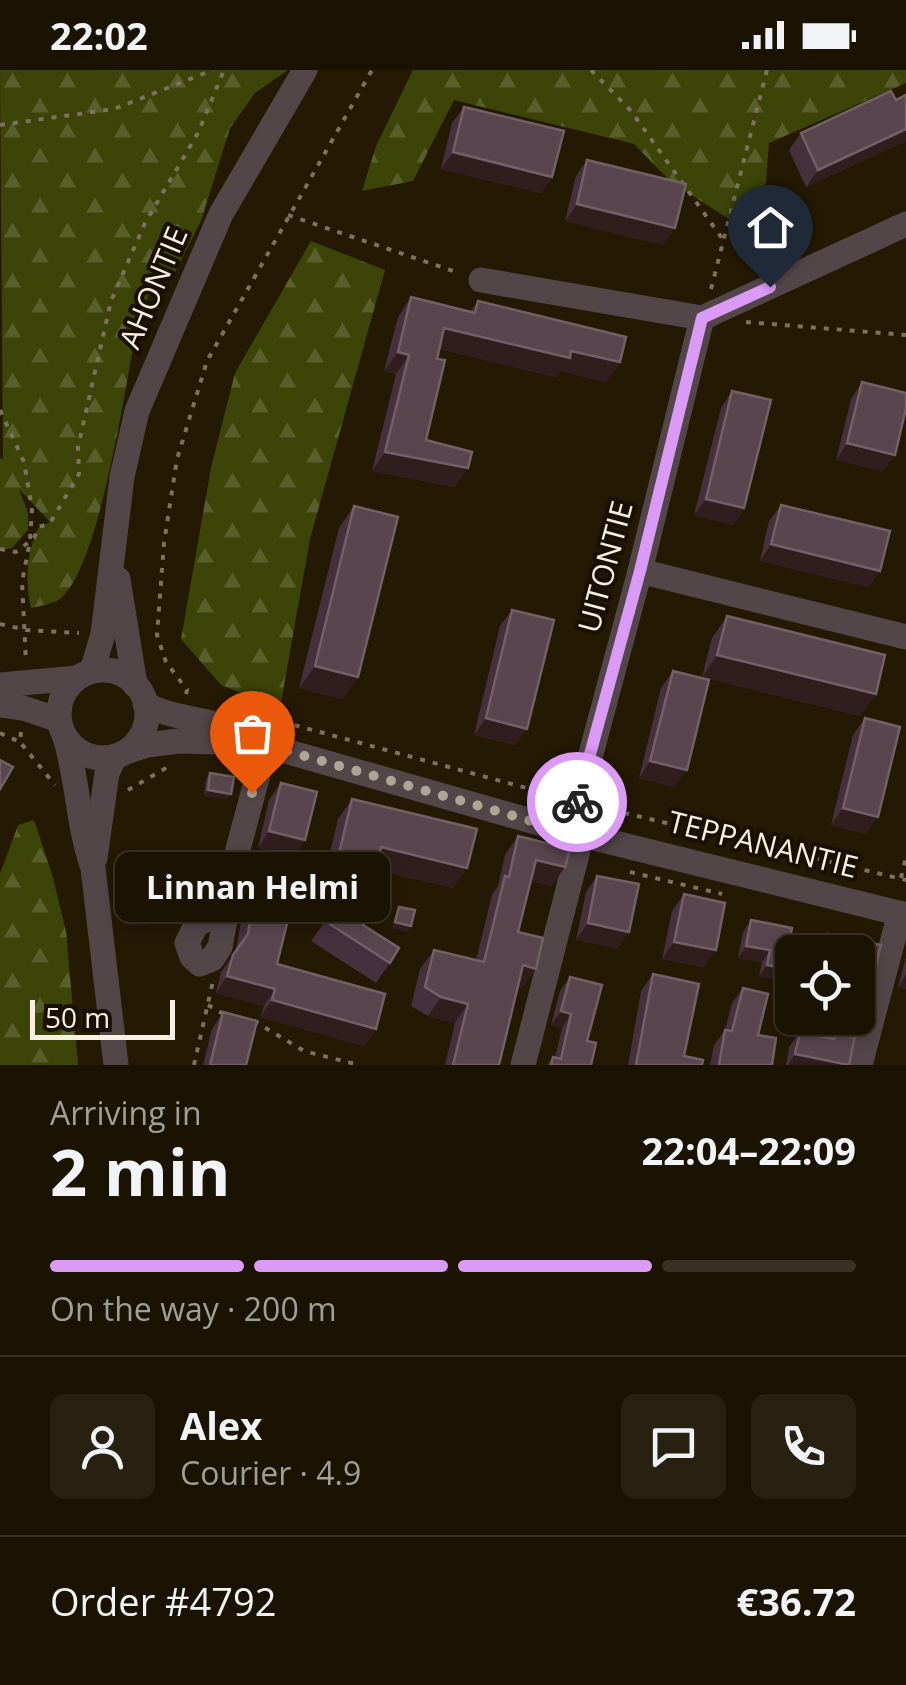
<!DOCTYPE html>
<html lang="en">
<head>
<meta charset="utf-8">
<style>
  :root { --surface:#1b1302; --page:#282011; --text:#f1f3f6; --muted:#a09e99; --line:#393224; --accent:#da9af6 }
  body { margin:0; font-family:"Open Sans",sans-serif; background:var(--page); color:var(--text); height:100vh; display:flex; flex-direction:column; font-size:38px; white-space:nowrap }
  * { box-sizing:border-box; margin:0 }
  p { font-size:32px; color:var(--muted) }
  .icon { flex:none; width:55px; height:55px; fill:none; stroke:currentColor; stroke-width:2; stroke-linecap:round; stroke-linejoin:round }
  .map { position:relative; height:995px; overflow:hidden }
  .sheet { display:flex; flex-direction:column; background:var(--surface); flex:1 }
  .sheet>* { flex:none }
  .fabs { position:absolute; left:775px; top:865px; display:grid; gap:20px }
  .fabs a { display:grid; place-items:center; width:100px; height:100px; border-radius:15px; background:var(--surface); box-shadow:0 5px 15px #0003,0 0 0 2px var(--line); font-size:50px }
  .scale { position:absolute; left:30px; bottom:25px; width:145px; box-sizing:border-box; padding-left:10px; border:5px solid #f8f1e3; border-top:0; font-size:28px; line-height:35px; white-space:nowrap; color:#f8f1e3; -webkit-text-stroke:8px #1a1000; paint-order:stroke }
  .pin { position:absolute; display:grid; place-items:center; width:85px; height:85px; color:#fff; margin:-102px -42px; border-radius:50% 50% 50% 0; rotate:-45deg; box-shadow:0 0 10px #0007 }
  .pin .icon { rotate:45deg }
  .courier { position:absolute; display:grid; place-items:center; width:100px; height:100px; margin:-50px; border:8px solid #da9af6; border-radius:50%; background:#fff; color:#222; box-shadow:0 2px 12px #0007 }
  .bubble { position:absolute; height:70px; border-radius:15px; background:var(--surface); box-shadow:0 5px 15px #0003,0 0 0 2px var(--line); font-size:32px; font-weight:700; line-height:70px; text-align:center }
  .overview em { font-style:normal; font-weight:700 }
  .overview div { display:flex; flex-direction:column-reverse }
  .overview { display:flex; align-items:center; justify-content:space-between; height:170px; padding:0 50px }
  h1 { font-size:65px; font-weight:700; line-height:75px }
  .bar { display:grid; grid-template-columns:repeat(4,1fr); gap:15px 10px; align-content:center; height:120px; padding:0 50px }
  .bar i { height:12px; border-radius:8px; background:var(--line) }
  .bar .current { background:var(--accent) }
  .bar p { grid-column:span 4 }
  .line { display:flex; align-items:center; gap:25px; padding:0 50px; border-top:2px solid var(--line) }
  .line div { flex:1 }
  .round { display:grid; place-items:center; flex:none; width:105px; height:105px; border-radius:15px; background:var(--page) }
  .status { display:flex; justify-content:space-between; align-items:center; height:70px; padding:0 50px; background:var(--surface); direction:ltr }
  .status svg { height:28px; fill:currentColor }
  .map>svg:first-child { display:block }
  .forest { fill:url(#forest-firs) }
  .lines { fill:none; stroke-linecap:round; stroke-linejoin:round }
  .path { stroke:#7b725f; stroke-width:4; stroke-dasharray:5 8; stroke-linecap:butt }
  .minor { stroke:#534648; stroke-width:25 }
  .wall { fill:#45303d }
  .shaded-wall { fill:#301e1e }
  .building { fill:#59454e; stroke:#726066; stroke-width:2.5 }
  .done { stroke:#aea595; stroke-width:10; stroke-dasharray:0 18 }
  .route { stroke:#da9af6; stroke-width:12 }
  .labels { text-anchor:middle; stroke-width:8; stroke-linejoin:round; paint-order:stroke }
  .street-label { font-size:30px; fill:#f8f1e3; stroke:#1a1000 }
</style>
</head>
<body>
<div class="status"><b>22:02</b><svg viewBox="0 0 49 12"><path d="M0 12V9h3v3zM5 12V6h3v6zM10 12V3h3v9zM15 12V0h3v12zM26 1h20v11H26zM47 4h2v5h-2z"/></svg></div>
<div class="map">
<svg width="906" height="995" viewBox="0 0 906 995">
  <defs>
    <pattern id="forest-firs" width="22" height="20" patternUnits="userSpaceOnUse" patternTransform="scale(2.5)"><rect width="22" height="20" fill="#3c4407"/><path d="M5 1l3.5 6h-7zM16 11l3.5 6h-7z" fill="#595f2b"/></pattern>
  </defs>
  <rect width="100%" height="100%" fill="#241903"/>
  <!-- forest -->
  <g class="forest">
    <path d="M0,0H288L255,23L230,58L201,151L174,204L153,217L139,246C127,304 101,496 60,529C54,534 39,536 31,538C25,511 26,483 39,457L50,452L19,419L28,443V460L12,478L0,480V388L3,389Z"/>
    <polygon points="413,0 906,0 906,13 769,73 765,125 743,158 671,112 634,74 454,30 413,111 362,121 376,76"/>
    <polygon points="311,171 385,200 310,469 280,638 221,615 181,569 211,398 235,303"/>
    <polygon points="34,750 52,804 66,861 78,995 0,995 0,804 18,755"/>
  </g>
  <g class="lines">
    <!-- path -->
    <g class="path">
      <polyline points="591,0 631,41 724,171"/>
      <polyline points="0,55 114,39 213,0"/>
      <polyline points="288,145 459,203"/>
      <polyline points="711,219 767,0"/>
      <polyline points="746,252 906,265"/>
      <polyline points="0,340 24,392 32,438 30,471 22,512 26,593"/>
      <polyline points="0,479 16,482 34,468 39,457 50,453 79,404 78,377 111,231 145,153 198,63 224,0"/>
      <polyline points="0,554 26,560 79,563"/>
      <polyline points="186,624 187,620 166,592 157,565 164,473 177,389 207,291 372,0"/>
      <polyline points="257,645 556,726"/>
      <polyline points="21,662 20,672 55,715"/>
      <polyline points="0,663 20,672"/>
      <polyline points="128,720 171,695"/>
      <polyline points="599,737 906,810"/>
      <polyline points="630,802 722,824"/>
      <polyline points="901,808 906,787"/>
      <polyline points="208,935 225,945"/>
      <polyline points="254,951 304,981 359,995"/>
      <polyline points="194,995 213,911"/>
    </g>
    <!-- minor -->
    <g class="minor">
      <polyline points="481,210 702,248 906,154"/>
      <polyline points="640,501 906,567"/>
      <polyline points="118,509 135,615"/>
      <circle cx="103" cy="644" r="44"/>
      <polyline points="92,601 103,564 122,407 137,341 221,144 305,0"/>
      <polyline points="0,615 77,608"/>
      <path d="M145,634C178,652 219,648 248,667"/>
      <polyline points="0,635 23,638 59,650"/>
      <path d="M65,667C78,710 78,756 93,798L116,995"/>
      <polyline points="123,683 147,675 179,671 257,673 570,762 906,845"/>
      <polyline points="570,762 640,501 702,248"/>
      <polyline points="95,788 107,703 115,686"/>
      <polyline points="227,839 196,855 187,873 192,887 200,894 212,889 220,877 238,779 266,675"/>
      <polyline points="523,995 582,765"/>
      <polyline points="860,995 900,843"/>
    </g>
  </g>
  <!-- wall -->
  <g class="wall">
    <polygon points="906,25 906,71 806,117 789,80 801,63"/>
    <polygon points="464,37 552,107 541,123 441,99 452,53"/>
    <polygon points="587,90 663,175 565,151 576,106"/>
    <polygon points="411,227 470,242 478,231 620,292 606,312 561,301 556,307 439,279 426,370 455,417 372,401 396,304 384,301 398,247"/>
    <polygon points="862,312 883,401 836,390 851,329"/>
    <polygon points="732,321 744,438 733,455 694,445 721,338"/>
    <polygon points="781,435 869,517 760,491 769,451"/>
    <polygon points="354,436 343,629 299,618 339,458"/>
    <polygon points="512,540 516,675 474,665 500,556"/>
    <polygon points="727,546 876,624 860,646 702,607 712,568"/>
    <polygon points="673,601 675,717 639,708 661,618"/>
    <polygon points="865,648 866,764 831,755 853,665"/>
    <polygon points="210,703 231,724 227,729 204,726 206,709"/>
    <polygon points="281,713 305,770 293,787 258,778 269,730"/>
    <polygon points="352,729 453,818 376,800 363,855 390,893 376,913 311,871 327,849 315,846 338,749"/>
    <polygon points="518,766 552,816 531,811 518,862 522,918 518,917 499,995 445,995 455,953 428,946 411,936 420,899 434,880 476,890 492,825 498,816 505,785"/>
    <polygon points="131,797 160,843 152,854 124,855 123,808"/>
    <polygon points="597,806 618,878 576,870 586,822"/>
    <polygon points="684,824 704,897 662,889 672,841"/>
    <polygon points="254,828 277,894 365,976 260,947 264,936 216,923 221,902 236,881 242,845"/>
    <polygon points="751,850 784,898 776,910 759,906 762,892 738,888 743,862"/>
    <polygon points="827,864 881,875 857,954 849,995 786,995 789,977 800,962 827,967 831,948 858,948 858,882 816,882"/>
    <polygon points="906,887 906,919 898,917"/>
    <polygon points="653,904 684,986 702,995 628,995 641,921"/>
    <polygon points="570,907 587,971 591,995 547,995 553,987 555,987 562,958 551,955 560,921"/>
    <polygon points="743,918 758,965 772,995 710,995 714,975 725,960 732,933"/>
    <polygon points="223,942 246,995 203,995 212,959"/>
  </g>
  <!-- shaded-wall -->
  <g class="shaded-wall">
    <polygon points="906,59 906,71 806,117 818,100"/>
    <polygon points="453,82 552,107 541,123 441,99"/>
    <polygon points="577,134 675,158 663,175 565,151"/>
    <polygon points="444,258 571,281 620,292 606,312 561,301 556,307 431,277"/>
    <polygon points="398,282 409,285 396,304 384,301"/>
    <polygon points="847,373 895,385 883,401 836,390"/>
    <polygon points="385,382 468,398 455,417 372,401"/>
    <polygon points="706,429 744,438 733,455 694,445"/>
    <polygon points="771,474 880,501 869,517 760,491"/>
    <polygon points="717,585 876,624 860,646 702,607"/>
    <polygon points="315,596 358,607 343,629 299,618"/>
    <polygon points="486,648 527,659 516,675 474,665"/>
    <polygon points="650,691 687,700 675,717 639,708"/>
    <polygon points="208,720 231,724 227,729 204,726"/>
    <polygon points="843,738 878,747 866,764 831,755"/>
    <polygon points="269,761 305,770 293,787 258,778"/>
    <polygon points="381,777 467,798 453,818 367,798"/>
    <polygon points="536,790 565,797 552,816 522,809"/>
    <polygon points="329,826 341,829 327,849 315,846"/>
    <polygon points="132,843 160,843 152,854 124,855"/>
    <polygon points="395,852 411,856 407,862 391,858"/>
    <polygon points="588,853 629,862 618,878 576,870"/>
    <polygon points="674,872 716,880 704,897 662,889"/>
    <polygon points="746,876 770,880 762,892 738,888"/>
    <polygon points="523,895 536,899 522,918 510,915"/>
    <polygon points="767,895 784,898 776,910 759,906"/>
    <polygon points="906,905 906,919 898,917"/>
    <polygon points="227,906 275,919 264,936 216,923"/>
    <polygon points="441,927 468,934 455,953 428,946"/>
    <polygon points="272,930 376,959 365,976 260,947"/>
    <polygon points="561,941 571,944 562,958 551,955"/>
    <polygon points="795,984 849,995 788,995"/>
  </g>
  <!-- building -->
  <g class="building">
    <polygon points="891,21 896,30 906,25 906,59 818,100 801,63"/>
    <polygon points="464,37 564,61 552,107 453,82"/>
    <polygon points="587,90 686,114 675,158 577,134"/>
    <polygon points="411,227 475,243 478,231 626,267 620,292 571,281 570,288 444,258 437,289 445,290 426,370 472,382 468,398 385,382 409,285 398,282"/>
    <polygon points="862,312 906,323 906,338 895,385 847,373"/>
    <polygon points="732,321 771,330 744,438 706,429"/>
    <polygon points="781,435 890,461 880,501 771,474"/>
    <polygon points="354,436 398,447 358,607 315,596"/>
    <polygon points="512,540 554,550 527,659 486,648"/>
    <polygon points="727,546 885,585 876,624 717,585"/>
    <polygon points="673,601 709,610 687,700 650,691"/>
    <polygon points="865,648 900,657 878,747 843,738"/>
    <polygon points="0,690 13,697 0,719"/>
    <polygon points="210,703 234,707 231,724 208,720"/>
    <polygon points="281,713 317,722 305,770 269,761"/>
    <polygon points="352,729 477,759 467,798 381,777 363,855 399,878 390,893 325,851 341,829 329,826"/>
    <polygon points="518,766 570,779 565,797 536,790 518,862 543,868 536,899 523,895 499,995 453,995 468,934 441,927 425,917 434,880 484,892 505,806 509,807"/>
    <polygon points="160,796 160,843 132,843 131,797"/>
    <polygon points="597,806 639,814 629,862 588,853"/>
    <polygon points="684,824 725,833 716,880 674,872"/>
    <polygon points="254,828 291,837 277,894 385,924 376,959 272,930 275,919 227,906 233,885 248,864"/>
    <polygon points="399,837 415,840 411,856 395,852"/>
    <polygon points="751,850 792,858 784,898 767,895 770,880 746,876"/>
    <polygon points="827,864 881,875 863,946 859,945 849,995 795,984 800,962 834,969 838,948 858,948 858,882 824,882"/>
    <polygon points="653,904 699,914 684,986 703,990 702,995 636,995"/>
    <polygon points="570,907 602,915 587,971 596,973 591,995 551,995 553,987 561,989 571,944 561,941"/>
    <polygon points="743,918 768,924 758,965 776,968 772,995 719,995 725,960 732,961"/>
    <polygon points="223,942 257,951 246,995 210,995"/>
  </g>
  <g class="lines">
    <!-- done -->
    <polyline class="done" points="252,723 266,675 570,762 577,732"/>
    <!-- route -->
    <polyline class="route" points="577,732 640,501 702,248 770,217"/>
  </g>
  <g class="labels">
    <!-- street labels -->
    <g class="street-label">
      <text transform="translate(154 218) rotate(-67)" y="10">AHONTIE</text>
      <text transform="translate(606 497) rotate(-75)" y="10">UITONTIE</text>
      <text transform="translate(763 775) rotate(14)" y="10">TEPPANANTIE</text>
    </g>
  </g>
</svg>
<div class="fabs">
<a><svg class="icon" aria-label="locate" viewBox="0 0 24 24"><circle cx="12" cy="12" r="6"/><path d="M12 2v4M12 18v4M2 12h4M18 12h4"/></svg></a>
</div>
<div class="scale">50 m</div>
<div class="pin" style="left:252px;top:723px;background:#ea580c"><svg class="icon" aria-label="bag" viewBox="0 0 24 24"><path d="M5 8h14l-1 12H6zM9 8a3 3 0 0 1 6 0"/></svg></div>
<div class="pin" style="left:770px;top:217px;background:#1f2937"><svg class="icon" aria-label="home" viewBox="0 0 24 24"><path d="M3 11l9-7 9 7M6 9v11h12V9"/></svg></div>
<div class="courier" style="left:577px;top:732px"><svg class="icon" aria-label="bike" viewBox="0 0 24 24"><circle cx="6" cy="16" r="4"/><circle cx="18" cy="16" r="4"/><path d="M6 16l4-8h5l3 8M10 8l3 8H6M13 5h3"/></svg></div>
<div class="bubble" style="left:115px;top:782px;width:275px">Linnan Helmi</div>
</div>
<section class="sheet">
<div class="overview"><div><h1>2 min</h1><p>Arriving in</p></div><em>22:04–22:09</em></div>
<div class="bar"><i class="current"></i><i class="current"></i><i class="current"></i><i></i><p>On the way · 200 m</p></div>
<div class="line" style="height:180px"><a class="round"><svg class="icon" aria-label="person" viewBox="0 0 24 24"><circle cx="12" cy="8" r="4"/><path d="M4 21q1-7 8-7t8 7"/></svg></a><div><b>Alex</b><p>Courier · 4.9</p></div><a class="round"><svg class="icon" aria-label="chat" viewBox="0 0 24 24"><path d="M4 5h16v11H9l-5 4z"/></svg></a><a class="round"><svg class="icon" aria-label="phone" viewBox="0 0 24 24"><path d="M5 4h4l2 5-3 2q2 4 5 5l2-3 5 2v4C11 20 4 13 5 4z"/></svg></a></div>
<div class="line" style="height:130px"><div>Order #4792</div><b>€36.72</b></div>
</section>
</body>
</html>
